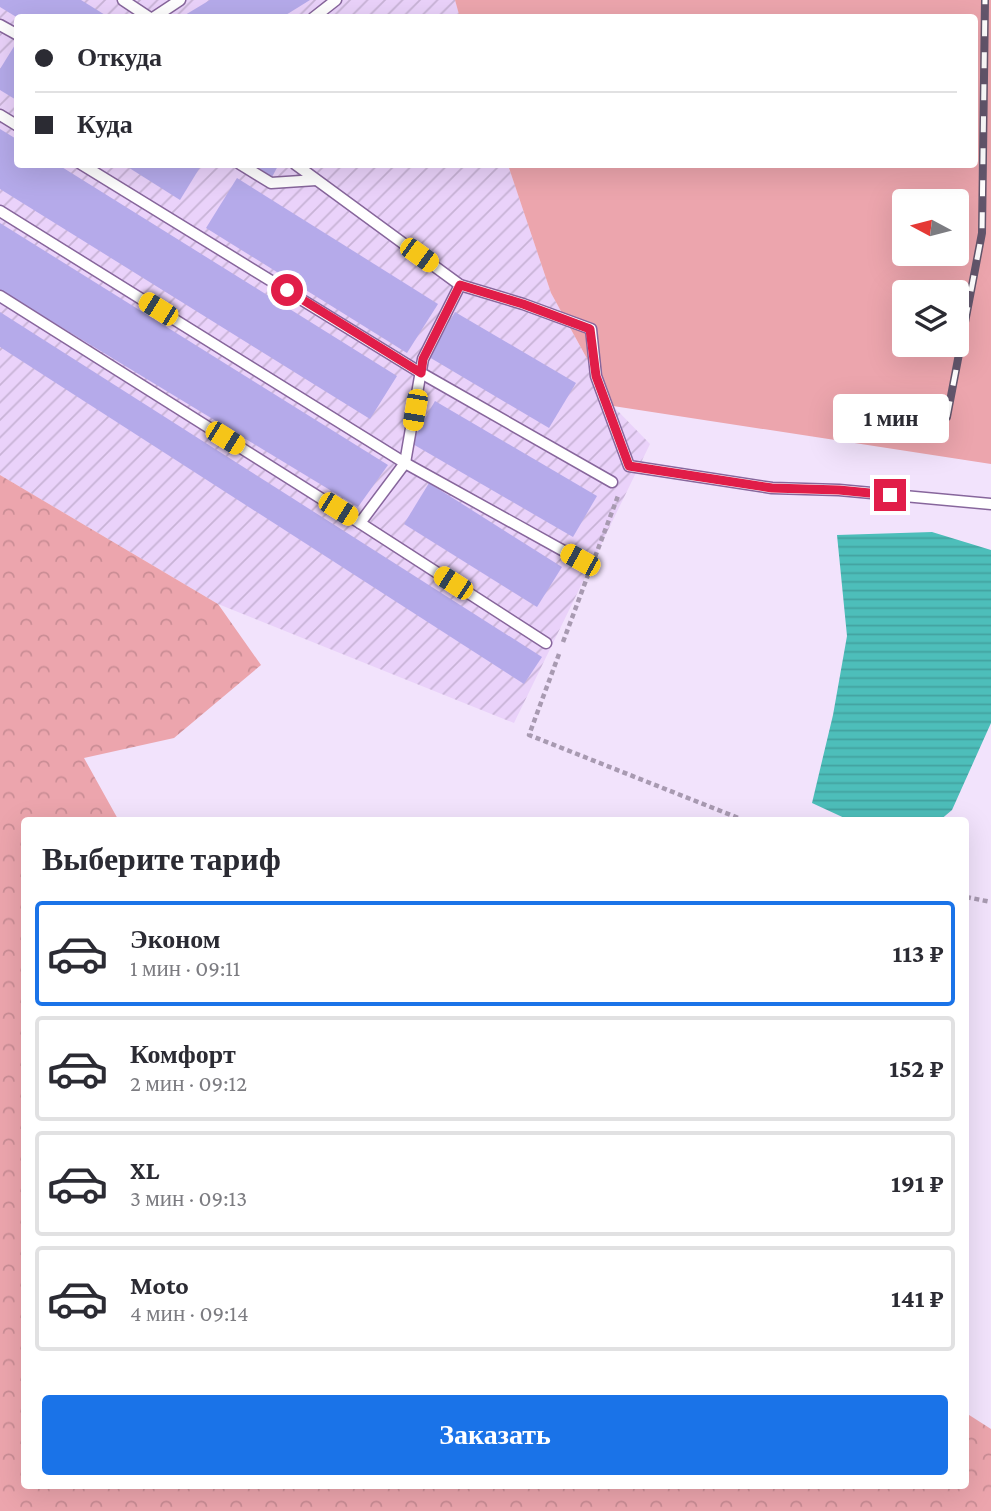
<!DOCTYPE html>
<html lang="ru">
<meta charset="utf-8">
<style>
:root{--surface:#fff;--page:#f7f7f7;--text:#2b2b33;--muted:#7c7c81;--line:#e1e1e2;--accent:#1a73e8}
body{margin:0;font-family:"Crimson Pro",serif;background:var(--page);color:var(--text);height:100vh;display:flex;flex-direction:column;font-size:26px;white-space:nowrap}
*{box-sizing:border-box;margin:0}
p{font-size:23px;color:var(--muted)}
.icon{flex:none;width:38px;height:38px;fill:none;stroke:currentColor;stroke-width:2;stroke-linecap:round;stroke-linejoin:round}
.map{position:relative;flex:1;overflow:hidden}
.side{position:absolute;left:21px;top:817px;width:948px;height:672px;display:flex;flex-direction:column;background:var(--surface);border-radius:7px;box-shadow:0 7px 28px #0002}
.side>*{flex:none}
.hud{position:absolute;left:14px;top:14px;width:964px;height:154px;border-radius:7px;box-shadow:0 7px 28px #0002;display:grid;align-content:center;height:154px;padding:0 21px;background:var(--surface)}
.needle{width:46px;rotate:277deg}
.controls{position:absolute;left:892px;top:189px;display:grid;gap:14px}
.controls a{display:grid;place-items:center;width:77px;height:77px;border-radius:7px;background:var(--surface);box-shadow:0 7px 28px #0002;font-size:35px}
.end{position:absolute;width:32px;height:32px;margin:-16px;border:9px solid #e11d48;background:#fff;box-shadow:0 0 0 4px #fff}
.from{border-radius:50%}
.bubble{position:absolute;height:49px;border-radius:7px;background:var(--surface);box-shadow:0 7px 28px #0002;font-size:23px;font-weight:700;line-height:49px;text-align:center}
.car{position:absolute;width:21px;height:42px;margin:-21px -10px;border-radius:9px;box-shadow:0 0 5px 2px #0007;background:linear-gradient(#f5c518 24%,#345 0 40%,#f5c518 0 76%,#345 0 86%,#f5c518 0)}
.hud b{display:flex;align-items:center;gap:24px;height:66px;font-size:26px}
.hud b+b{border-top:2px solid var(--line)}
.hud i{width:18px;height:18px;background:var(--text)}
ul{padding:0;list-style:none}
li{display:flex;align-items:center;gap:21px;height:105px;margin:0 14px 10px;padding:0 7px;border:4px solid var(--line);border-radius:7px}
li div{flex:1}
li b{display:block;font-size:26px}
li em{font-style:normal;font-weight:700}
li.active{border-color:var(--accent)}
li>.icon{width:63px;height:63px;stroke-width:1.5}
h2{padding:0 21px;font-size:32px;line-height:84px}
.cta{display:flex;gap:14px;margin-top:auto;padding:14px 21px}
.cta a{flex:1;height:80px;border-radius:7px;background:var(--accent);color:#fff;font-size:28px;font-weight:700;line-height:80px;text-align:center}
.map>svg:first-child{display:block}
</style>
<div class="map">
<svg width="991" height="1511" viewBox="0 0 991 1511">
<defs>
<pattern id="industrial-furrows" width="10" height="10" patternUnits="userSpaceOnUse" patternTransform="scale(1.75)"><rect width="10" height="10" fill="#ead2fa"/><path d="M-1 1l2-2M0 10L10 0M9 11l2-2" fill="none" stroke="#c8b3d6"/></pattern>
<pattern id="forest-crowns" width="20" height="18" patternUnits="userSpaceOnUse" patternTransform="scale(1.75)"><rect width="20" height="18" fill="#eca5ad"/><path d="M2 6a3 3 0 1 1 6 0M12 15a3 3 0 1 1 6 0" fill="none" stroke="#ca8d95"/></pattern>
<pattern id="water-rules" width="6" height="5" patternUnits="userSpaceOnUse" patternTransform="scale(1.75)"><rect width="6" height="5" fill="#4dbeba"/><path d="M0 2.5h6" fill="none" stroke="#43a2a0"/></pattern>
</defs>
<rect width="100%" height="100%" fill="#f2e3fc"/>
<!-- industrial -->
<polygon fill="url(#industrial-furrows)" points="0,0 455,0 460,17 18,18 18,164 508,165 551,293 613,406 650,444 514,723 218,604 0,475"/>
<!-- grass -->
<path fill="#eca5ad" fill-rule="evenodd" d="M455 0H991V464L613 406 551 293 508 165 975 164V18H460ZM905 201H957V254H905ZM905 292H957V345H905Z"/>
<!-- forest -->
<polygon fill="url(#forest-crowns)" points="0,475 218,604 261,665 174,738 84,758 119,821 24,821 24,1486 966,1486 966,1413 991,1429 991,1511 0,1511"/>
<!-- water -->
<polygon fill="url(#water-rules)" points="932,532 991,550 991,723 952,810 939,821 851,821 812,803 833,715 847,636 837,535"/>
<!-- building -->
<g fill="#b5aaea">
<polygon points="0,0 81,0 110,18 18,18 0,7"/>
<polygon points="210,0 310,0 281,18 180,18"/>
<polygon points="18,40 18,101 0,90 0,69"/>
<polygon points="0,129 18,140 18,164 57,164 397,376 370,419 0,189"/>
<polygon points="123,164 202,164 180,200"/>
<polygon points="253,164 279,164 272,177"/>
<polygon points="237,178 438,304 407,353 206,228"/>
<polygon points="0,223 388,465 358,507 0,290"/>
<polygon points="0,312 542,657 524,684 0,347"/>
<polygon points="455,312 576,383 549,428 429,357"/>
<polygon points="435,401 597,496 573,537 411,443"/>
<polygon points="429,483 562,567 537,607 404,524"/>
</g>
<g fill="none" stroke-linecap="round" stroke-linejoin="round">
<!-- lane casing -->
<g stroke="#87669c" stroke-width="13">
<g id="lane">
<polyline points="123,0 150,18"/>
<polyline points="153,18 180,0"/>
<polyline points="313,18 336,0"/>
<polyline points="0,25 18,35"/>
<polyline points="0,115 18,126"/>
<polyline points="81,164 421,373 612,482"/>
<polyline points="240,164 271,183 316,180"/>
<polyline points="295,164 460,285 523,304 591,329 596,376 629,466 772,488 839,490 991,504"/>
<polyline points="0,211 405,463 580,560"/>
<polyline points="0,296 360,523 546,643"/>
<polyline points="360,523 405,463 423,359 460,285"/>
</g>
</g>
<!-- path -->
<g stroke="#a89ab1" stroke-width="4.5" stroke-dasharray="5 3.5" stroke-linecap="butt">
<polyline points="595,557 618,496"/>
<polyline points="563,642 588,575"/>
<polyline points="559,654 529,735 746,821"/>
<polyline points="966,897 991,902"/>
</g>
<!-- lane -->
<use href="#lane" stroke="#fff" stroke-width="10"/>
<!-- rail casing -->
<g stroke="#63566c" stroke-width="8">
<polyline id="rail" points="947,417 982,233 985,0"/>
</g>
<!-- rail -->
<use href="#rail" stroke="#fff" stroke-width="5" stroke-dasharray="16" stroke-linecap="butt"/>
</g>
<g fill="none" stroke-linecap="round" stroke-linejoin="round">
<!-- route -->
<polyline stroke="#e11d48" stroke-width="9" points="287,290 421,373 423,359 460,285 523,304 590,329 596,376 629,466 772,488 839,490 890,495"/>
</g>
</svg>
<div class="controls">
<a><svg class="needle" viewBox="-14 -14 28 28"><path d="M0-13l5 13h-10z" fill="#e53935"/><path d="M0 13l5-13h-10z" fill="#7c7c81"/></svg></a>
<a><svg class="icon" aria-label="layers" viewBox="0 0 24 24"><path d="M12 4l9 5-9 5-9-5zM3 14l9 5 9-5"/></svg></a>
</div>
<i class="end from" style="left:287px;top:290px"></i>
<i class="end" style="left:890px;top:495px"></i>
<div class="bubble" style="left:833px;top:394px;width:116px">1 мин</div>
<i class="car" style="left:419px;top:255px;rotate:126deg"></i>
<i class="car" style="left:158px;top:309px;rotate:302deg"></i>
<i class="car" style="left:415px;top:410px;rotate:190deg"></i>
<i class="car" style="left:225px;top:438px;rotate:122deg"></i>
<i class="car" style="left:338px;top:509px;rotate:122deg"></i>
<i class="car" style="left:580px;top:560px;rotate:299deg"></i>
<i class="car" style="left:453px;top:583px;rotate:303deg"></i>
<div class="hud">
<b><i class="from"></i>Откуда</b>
<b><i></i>Куда</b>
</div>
<section class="side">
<h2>Выберите тариф</h2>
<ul>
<li class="active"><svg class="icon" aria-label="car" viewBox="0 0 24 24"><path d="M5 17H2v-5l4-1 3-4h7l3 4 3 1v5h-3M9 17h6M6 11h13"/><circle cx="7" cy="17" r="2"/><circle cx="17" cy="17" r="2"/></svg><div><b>Эконом</b><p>1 мин · 09:11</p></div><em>113 ₽</em></li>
<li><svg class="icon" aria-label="car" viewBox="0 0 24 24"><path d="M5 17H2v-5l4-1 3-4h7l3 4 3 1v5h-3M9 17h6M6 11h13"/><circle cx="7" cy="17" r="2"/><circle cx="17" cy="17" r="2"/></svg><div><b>Комфорт</b><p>2 мин · 09:12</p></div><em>152 ₽</em></li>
<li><svg class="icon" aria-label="car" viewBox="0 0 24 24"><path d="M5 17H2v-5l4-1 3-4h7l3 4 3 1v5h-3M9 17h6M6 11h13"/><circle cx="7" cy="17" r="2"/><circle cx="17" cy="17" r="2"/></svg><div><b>XL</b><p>3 мин · 09:13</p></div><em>191 ₽</em></li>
<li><svg class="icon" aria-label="car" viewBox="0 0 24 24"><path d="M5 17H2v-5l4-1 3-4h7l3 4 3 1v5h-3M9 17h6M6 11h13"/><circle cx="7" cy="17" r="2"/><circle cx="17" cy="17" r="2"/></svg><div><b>Moto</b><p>4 мин · 09:14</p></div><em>141 ₽</em></li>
</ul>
<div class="cta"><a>Заказать</a></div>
</section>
</div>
